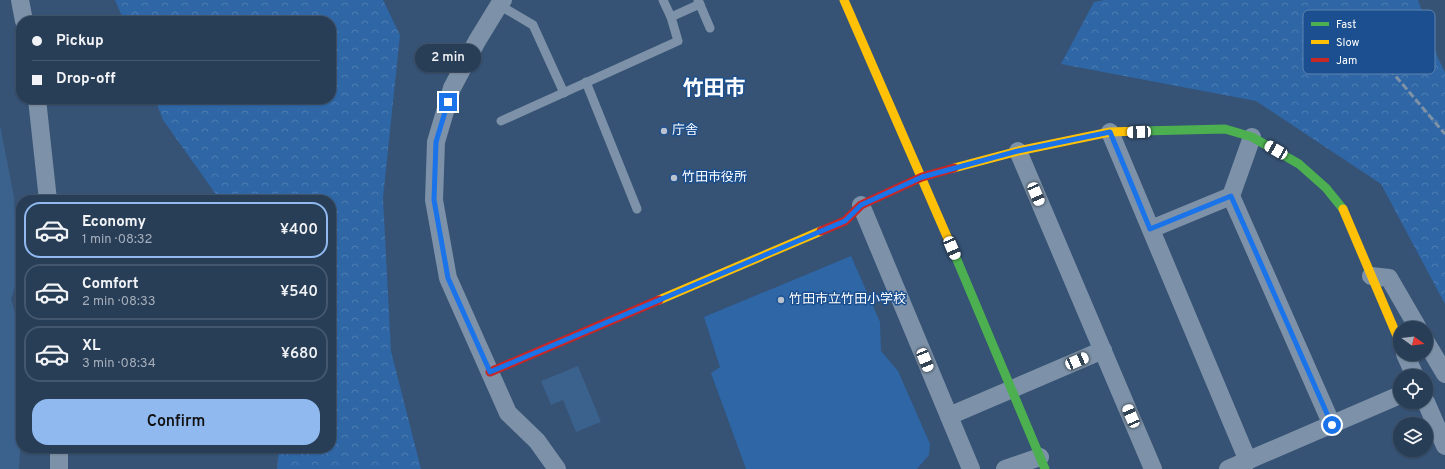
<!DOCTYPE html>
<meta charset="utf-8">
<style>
:root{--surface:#283e57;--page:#344961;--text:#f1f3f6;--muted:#a5aeba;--line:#44576d;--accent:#90b9f0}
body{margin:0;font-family:Overpass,"Noto Sans JP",sans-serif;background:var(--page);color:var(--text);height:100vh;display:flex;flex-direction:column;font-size:15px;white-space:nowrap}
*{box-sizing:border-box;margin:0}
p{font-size:13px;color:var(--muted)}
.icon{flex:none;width:22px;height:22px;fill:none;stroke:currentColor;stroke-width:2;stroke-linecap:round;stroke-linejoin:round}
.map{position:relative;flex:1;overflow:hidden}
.drawer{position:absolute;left:16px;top:195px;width:320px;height:258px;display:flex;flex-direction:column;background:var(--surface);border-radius:16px;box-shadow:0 1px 3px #0004,0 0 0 1px var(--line)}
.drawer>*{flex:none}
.hud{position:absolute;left:16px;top:16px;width:320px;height:88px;border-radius:16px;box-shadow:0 1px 3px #0004,0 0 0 1px var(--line);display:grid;align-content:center;height:88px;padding:0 16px;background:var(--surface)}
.needle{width:26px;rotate:105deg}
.tools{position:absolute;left:1393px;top:321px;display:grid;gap:8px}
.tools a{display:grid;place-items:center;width:40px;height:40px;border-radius:50%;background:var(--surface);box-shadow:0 1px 3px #0004,0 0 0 1px var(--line);font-size:20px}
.end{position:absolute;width:18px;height:18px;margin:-9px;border:5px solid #1a73e8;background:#fff;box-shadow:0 0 0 2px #fff}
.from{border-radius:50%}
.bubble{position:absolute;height:28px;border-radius:14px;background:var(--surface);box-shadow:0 1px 3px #0004,0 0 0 1px var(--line);font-size:13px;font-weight:600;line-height:28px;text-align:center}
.car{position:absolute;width:12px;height:24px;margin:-12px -6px;border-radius:5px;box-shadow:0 0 3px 1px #0007;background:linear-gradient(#fff 24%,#345 0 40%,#fff 0 76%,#345 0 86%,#fff 0)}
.hud b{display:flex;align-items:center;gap:14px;height:38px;font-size:15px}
.hud b+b{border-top:1px solid var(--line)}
.hud i{width:10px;height:10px;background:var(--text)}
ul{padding:7px 0 0;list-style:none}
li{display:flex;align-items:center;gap:12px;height:56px;margin:0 8px 6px;padding:0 8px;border:2px solid var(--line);border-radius:16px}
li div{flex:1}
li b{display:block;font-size:15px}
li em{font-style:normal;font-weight:600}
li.current{border-color:var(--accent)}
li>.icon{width:36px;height:36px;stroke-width:1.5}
.cta{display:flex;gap:8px;margin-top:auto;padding:8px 16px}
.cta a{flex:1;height:46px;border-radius:16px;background:var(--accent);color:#111;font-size:16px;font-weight:600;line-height:46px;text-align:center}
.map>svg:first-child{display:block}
</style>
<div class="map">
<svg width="1445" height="469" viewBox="0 0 1445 469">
<defs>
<pattern id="forest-crowns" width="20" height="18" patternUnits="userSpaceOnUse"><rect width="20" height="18" fill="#2f66a5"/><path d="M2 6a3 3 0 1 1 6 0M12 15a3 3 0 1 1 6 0" fill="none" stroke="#4e7db2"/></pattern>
</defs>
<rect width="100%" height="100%" fill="#365274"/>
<!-- grass -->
<polygon fill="#2f66a5" points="851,256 880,322 881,351 898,371 930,444 929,455 917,469 746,469 711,373 720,367 704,317"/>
<!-- forest -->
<g fill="url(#forest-crowns)">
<polygon points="115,0 383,0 400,35 383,198 391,351 421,469 277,469 279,448 331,448 331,200 220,200 163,120 155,99 331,99 331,21 124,21"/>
<polygon points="1104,0 1418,0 1438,58 1445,72 1445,304 1381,184 1256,101 1061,64 1094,2"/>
</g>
<!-- water -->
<g fill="#3b618d">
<polygon points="0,125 14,197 18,278 11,299 19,326 21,362 21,436 19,469 0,469"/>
<polygon points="578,366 601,422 576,432 563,400 551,405 541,381"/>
</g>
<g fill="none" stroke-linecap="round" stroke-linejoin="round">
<!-- lane -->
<g stroke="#7d92a8" stroke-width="9">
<polyline points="698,0 710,28"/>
<polyline points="499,5 533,25 564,93"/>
<polyline points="671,17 700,4"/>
<polyline points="586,82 637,209"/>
<polyline points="501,121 678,41 671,17 663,0"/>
</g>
<!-- street -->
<g stroke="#7d92a8" stroke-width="18">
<polyline points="20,0 24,21"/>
<polyline points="503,0 499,5 477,41 452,88 436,142 434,200 448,278 508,413 537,441 557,469"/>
<polyline points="37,99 48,200"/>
<polyline points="1110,132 1248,461"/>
<polyline points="1252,137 1231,196 1332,425"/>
<polyline points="1018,151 1153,469"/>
<polyline points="861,205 971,469"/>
<polyline points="1151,229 1231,196"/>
<polyline points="1371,276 1389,278 1418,328"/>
<polyline points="1426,342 1445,374"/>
<polyline points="1405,354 1415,376"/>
<polyline points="1426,402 1445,446"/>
<polyline points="949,416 1103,350"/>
<polyline points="59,448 59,469"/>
<polyline points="1005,469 1040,457"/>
<polyline points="1228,469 1400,395"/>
</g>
<!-- fast -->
<g stroke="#4caf50" stroke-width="9">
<polyline points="1141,131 1225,129 1252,137 1299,164 1326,188 1343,209"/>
<polyline points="952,248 1045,469"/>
</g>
<!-- slow -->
<g stroke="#ffc107" stroke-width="9">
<polyline points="844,0 952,248"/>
<polyline points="954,168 1018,151 1110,132 1141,131"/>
<polyline points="1343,209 1400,343"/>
<polyline points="659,300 821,231"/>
</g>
<!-- jam -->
<g stroke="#c62828" stroke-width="9">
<polyline points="821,231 845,221 861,205 922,177 954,168"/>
<polyline points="490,372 659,300"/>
</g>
<!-- rail -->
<polyline stroke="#7e92a7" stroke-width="3" stroke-dasharray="7 3" stroke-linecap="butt" points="1370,46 1445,134"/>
</g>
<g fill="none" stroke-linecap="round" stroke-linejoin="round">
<!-- route -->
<polyline stroke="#1a73e8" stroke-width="5" points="448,102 436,142 434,200 448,278 490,372 845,221 861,205 922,177 1018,151 1110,132 1150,229 1231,196 1332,425"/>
</g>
<!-- markers -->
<g fill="#b9c2ce" stroke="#1b4f8f" stroke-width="1.5">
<circle cx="664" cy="131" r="4"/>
<circle cx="674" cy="178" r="4"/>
<circle cx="781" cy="300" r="4"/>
</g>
<g text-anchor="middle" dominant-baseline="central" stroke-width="3" stroke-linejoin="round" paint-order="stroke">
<!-- poi labels -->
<g font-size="13" fill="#fff" stroke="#1b4f8f" text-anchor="start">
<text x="672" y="131">庁舎</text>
<text x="682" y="178">竹田市役所</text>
<text x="789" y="300">竹田市立竹田小学校</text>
</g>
<!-- town labels -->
<g font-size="21" font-weight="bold" fill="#fff" stroke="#1b4f8f">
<text x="714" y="89">竹田市</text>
</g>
</g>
<!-- legend -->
<rect x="1303" y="10" width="132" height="64" rx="6" fill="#1b4f8f" stroke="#5f84b1" stroke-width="1"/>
<rect x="1311" y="22" width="18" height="4" fill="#4caf50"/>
<rect x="1311" y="40" width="18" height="4" fill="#ffc107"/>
<rect x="1311" y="58" width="18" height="4" fill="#c62828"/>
<g font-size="11" fill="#fff">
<text x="1336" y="28">Fast</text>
<text x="1336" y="46">Slow</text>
<text x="1336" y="64">Jam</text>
</g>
</svg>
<div class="tools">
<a><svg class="needle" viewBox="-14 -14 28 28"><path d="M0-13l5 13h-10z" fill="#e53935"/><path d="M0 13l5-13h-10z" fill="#a5aeba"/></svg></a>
<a><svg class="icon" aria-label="locate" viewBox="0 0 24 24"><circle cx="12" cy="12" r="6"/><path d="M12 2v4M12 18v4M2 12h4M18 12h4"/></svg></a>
<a><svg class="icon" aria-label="layers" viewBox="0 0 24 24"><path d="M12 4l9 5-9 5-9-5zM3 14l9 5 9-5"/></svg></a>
</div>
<i class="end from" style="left:1332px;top:425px"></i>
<i class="end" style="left:448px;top:102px"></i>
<div class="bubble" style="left:415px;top:44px;width:66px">2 min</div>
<i class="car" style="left:1139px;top:132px;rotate:268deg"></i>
<i class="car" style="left:1276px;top:150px;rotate:300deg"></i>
<i class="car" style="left:1036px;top:194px;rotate:157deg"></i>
<i class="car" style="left:952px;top:248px;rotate:157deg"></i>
<i class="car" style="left:925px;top:360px;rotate:158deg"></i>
<i class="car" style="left:1077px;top:361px;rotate:67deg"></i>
<i class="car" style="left:1131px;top:416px;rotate:337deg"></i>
<div class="hud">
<b><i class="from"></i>Pickup</b>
<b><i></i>Drop-off</b>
</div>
<section class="drawer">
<ul>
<li class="current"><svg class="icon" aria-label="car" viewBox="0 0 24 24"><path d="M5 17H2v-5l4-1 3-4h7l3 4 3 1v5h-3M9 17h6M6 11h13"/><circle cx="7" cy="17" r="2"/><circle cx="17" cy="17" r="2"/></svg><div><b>Economy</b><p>1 min · 08:32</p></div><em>¥400</em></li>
<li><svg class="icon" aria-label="car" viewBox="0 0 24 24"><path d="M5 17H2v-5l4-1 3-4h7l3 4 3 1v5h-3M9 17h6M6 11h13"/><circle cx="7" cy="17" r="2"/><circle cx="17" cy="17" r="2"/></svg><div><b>Comfort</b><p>2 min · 08:33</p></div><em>¥540</em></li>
<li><svg class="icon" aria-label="car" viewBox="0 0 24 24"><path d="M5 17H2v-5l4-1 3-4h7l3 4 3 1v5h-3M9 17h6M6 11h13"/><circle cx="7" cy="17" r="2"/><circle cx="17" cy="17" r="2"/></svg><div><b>XL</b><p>3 min · 08:34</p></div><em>¥680</em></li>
</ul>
<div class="cta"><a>Confirm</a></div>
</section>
</div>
